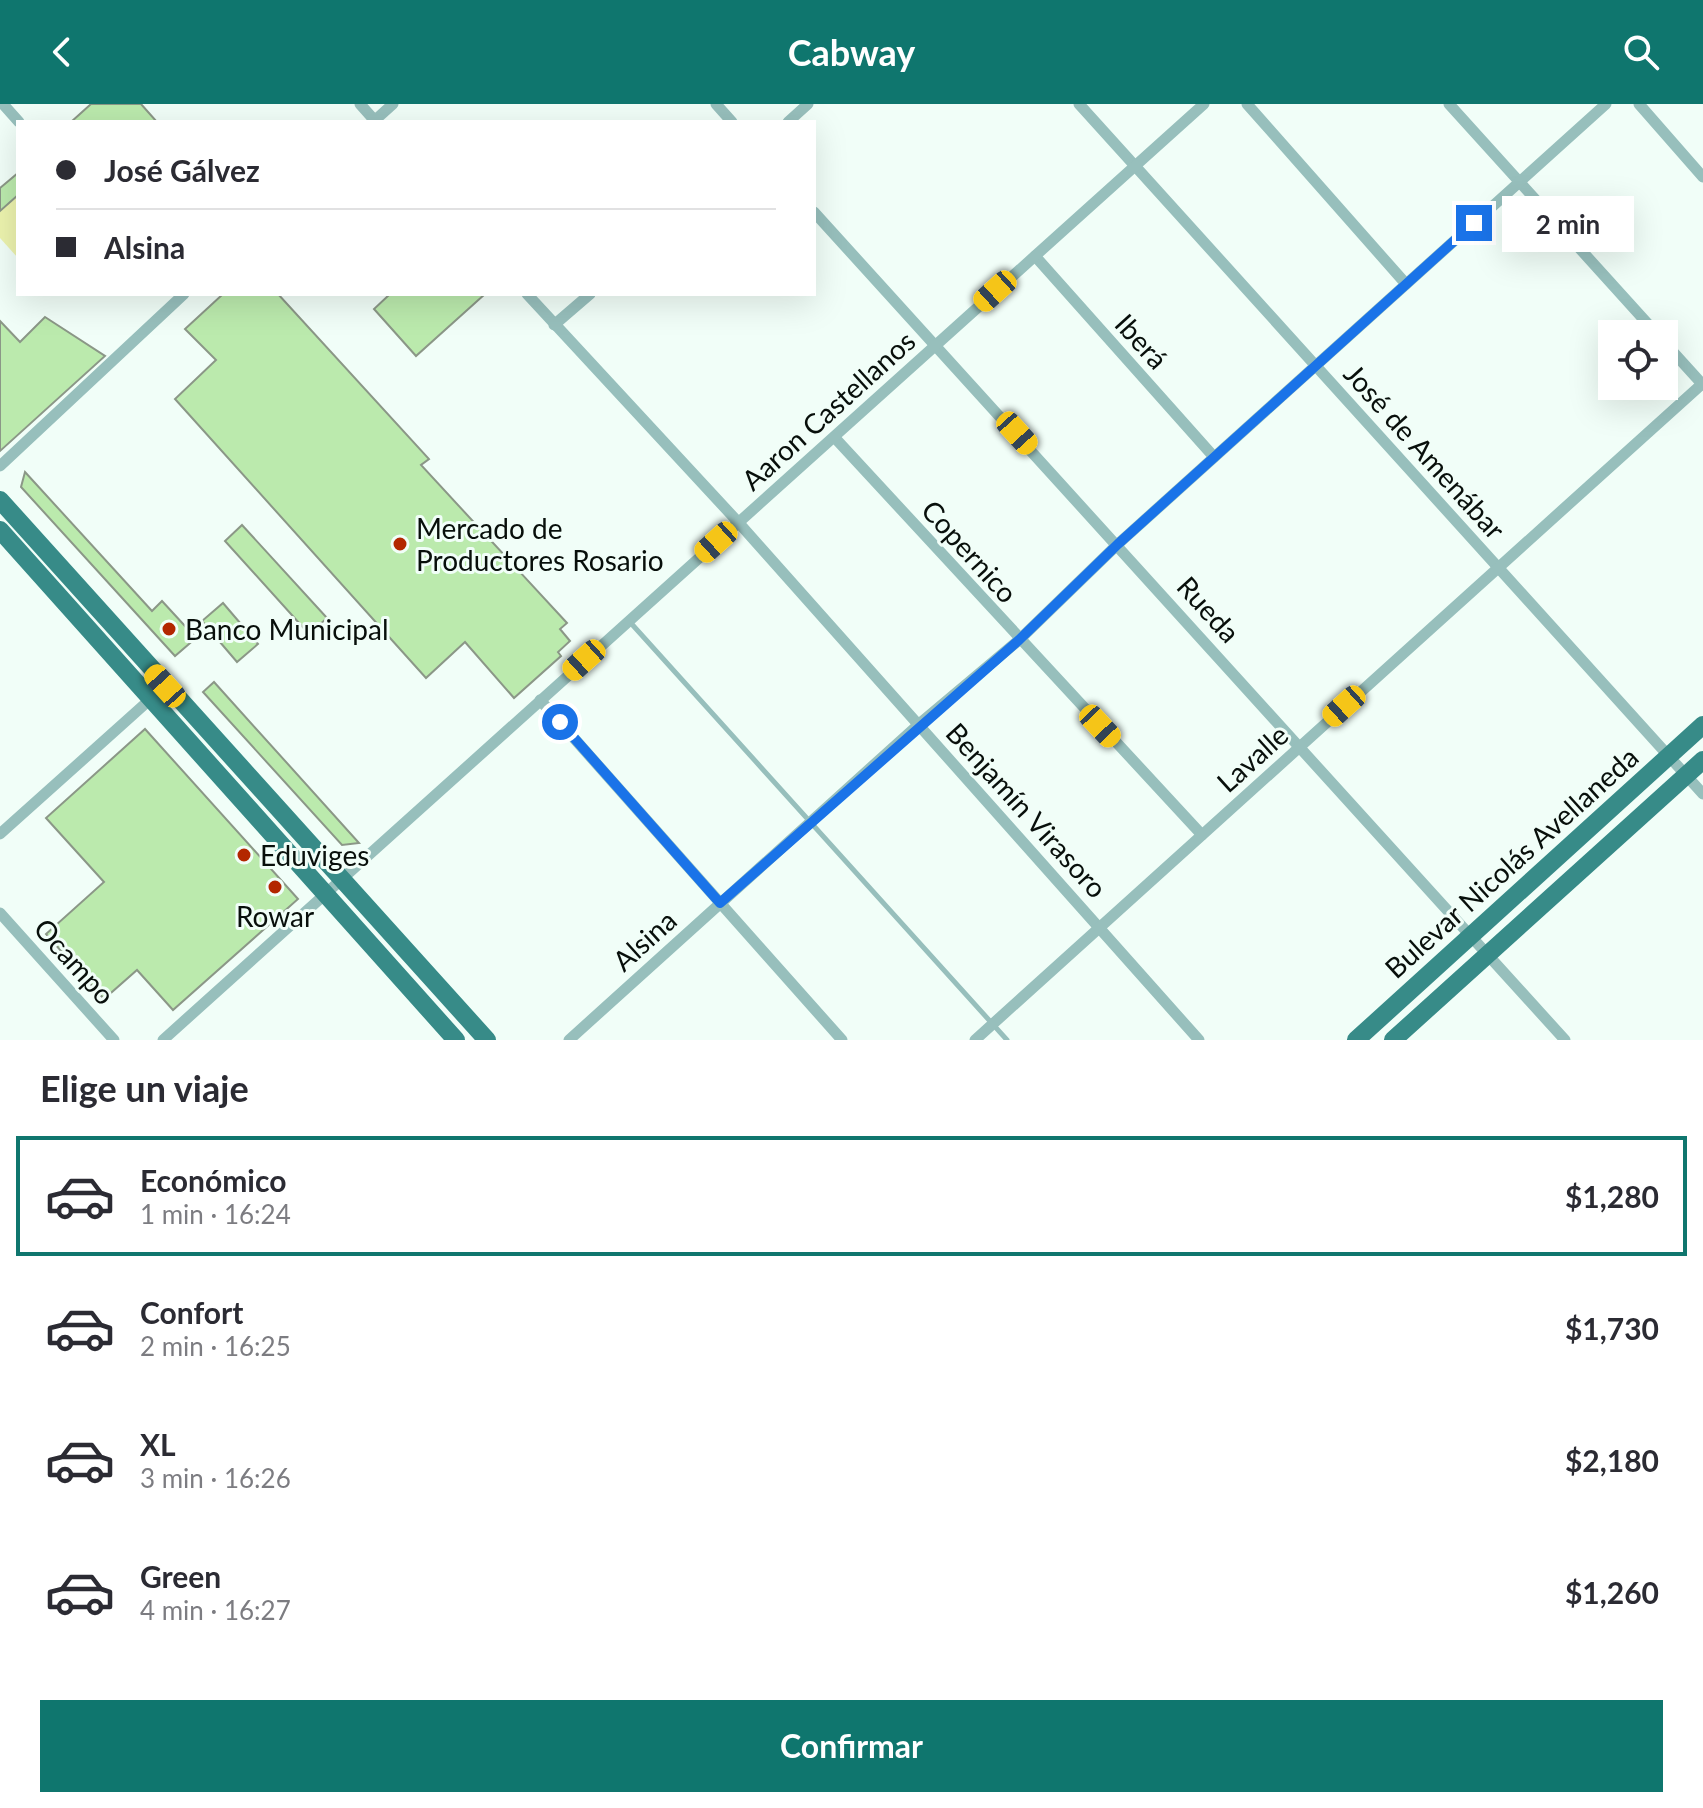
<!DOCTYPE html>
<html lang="es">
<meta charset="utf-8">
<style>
:root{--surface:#fff;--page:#f7f7f7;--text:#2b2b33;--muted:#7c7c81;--line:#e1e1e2;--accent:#0f766e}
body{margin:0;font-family:Lato,sans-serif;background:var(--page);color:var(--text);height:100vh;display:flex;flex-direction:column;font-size:30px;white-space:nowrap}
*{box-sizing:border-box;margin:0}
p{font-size:26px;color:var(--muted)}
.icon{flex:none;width:44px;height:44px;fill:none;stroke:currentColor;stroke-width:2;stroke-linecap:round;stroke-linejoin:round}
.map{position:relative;height:936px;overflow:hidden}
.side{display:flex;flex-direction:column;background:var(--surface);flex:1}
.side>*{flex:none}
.hud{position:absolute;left:16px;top:16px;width:800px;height:176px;border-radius:0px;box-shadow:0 8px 32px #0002;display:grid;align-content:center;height:176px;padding:0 40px;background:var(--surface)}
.tools{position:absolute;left:1598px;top:216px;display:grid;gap:16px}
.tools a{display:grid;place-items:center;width:80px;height:80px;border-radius:0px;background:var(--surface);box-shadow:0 8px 32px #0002;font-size:40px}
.end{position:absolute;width:36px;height:36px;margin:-18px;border:10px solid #1a73e8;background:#fff;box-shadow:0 0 0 4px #fff}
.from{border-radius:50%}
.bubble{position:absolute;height:56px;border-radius:0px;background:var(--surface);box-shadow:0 8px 32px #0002;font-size:26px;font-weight:700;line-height:56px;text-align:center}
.car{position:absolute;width:24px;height:48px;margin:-24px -12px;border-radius:10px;box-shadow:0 0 6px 2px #0007;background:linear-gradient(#f5c518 24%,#345 0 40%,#f5c518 0 76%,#345 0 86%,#f5c518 0)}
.hud b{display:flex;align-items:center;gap:28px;height:76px;font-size:30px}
.hud b+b{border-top:2px solid var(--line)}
.hud i{width:20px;height:20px;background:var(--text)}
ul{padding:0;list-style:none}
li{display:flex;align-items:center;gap:24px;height:120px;margin:0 16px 12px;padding:0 24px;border:4px solid transparent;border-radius:0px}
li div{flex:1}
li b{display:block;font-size:30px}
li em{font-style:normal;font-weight:700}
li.current{border-color:var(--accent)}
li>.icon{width:72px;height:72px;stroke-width:1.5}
h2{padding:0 40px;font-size:36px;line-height:96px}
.button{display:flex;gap:16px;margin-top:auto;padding:16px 40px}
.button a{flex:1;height:92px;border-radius:0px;background:var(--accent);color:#fff;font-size:32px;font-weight:700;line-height:92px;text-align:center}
header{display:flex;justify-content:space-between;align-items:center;height:104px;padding:0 40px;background:var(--accent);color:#fff;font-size:36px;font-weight:700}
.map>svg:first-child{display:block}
</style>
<header><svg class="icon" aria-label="back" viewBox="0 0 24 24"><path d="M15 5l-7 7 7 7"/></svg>Cabway<svg class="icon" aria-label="search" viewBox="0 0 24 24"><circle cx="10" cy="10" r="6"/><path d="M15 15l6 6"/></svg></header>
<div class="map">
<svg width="1703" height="936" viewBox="0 0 1703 936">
<rect width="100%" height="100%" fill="#f1fef8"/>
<!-- green -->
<polygon fill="#ecf3ae" points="18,69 18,154 0,134 0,84"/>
<!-- building -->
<g fill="#bbeaad" stroke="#8b9787" stroke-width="2">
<polygon points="91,0 141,0 157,18 71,18"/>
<polygon points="18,69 18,91 0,107 0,84"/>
<polygon points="223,190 278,190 429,355 421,361 567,519 560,525 570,537 558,548 561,552 514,594 465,538 426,574 175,295 216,256 185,225"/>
<polygon points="390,190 485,190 416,252 374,205"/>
<polygon points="45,213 105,252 0,347 0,217 20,238"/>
<polygon points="25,368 152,507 162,497 196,534 175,552 21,383"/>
<polygon points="242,421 327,514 309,530 225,437"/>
<polygon points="223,499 258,540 237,558 202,517"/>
<polygon points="214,578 359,739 342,741 203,588"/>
<polygon points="145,625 298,795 173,906 137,866 104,895 46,830 104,778 46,714"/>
</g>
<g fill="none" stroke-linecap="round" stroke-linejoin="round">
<!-- service -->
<polyline stroke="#97bfbc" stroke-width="5" points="629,517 1007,936"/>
<!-- minor -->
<g stroke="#97bfbc" stroke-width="11">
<polyline points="3,0 19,18"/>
<polyline points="360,0 376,18"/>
<polyline points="716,0 732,18"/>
<polyline points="1079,0 1703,690"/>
<polyline points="1247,0 1406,180"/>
<polyline points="1449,0 1657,230"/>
<polyline points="1639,0 1703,73"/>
<polyline points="373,18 393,0"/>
<polyline points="788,18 808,0"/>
<polyline points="814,108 1565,936"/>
<polyline points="1035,152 1214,353"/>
<polyline points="527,190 738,418 1199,936"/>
<polyline points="554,221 590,190"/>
<polyline points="1664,238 1703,281"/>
<polyline points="835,334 1202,731"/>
<polyline points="0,362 184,190"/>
<polyline points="540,596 842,936"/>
<polyline points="0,730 165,582"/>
<polyline points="0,809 114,936"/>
<polyline points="163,936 1204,0"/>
<polyline points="569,936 918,621 1019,536 1118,440 1606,0"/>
<polyline points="975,936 1703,279"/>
</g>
<!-- primary -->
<g stroke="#378b88" stroke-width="18">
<polyline points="0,396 487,936"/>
<polyline points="0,426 456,936"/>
<polyline points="1356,936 1703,621"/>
<polyline points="1393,936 1703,656"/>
</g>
</g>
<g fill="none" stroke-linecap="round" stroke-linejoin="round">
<!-- route -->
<polyline stroke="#1a73e8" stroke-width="10" points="560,618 720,799 1019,536 1118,440 1474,119"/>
</g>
<!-- markers -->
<g fill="#b32700" stroke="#f1fef8" stroke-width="3">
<circle cx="400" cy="440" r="8"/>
<circle cx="169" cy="525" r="8"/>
<circle cx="244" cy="751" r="8"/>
<circle cx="275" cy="783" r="8"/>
</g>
<g text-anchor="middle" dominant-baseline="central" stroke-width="6" stroke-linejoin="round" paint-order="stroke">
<!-- street labels -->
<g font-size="28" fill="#080f0b" stroke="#f1fef8">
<text transform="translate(1142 237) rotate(48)">Iberá</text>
<text transform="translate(828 306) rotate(-42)">Aaron Castellanos</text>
<text transform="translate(1425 347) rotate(48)">José de Amenábar</text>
<text transform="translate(970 447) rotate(48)">Copernico</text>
<text transform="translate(1209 505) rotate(48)">Rueda</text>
<text transform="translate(1252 654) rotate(-42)">Lavalle</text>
<text transform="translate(1027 706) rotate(48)">Benjamín Virasoro</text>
<text transform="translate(1511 758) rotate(-42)">Bulevar Nicolás Avellaneda</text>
<text transform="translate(644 836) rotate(-42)">Alsina</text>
<text transform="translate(75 857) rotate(48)">Ocampo</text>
</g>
<!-- poi labels -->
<g font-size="28" fill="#080f0b" stroke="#f1fef8" text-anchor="start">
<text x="416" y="424">Mercado de<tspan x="416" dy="32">Productores Rosario</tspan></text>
<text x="185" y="525">Banco Municipal</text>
<text x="260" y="751">Eduviges</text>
<text x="275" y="812" text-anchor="middle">Rowar</text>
</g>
</g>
</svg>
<div class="tools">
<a><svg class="icon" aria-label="locate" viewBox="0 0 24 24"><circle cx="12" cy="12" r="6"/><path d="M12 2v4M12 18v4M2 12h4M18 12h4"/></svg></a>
</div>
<i class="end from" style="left:560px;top:618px"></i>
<i class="end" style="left:1474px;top:119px"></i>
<div class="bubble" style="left:1502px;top:92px;width:132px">2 min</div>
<i class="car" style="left:995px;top:187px;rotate:228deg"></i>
<i class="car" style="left:1017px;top:329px;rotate:138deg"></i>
<i class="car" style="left:716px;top:438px;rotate:228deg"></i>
<i class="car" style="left:584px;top:556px;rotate:228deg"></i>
<i class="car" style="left:165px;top:582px;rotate:318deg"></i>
<i class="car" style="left:1344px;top:602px;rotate:228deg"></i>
<i class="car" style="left:1100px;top:622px;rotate:137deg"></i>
<div class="hud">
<b><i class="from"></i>José Gálvez</b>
<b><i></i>Alsina</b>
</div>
</div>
<section class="side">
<h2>Elige un viaje</h2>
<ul>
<li class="current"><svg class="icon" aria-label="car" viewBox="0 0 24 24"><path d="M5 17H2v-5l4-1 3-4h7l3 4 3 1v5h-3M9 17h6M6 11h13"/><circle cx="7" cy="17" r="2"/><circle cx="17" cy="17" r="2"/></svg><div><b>Económico</b><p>1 min · 16:24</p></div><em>$1,280</em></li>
<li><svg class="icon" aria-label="car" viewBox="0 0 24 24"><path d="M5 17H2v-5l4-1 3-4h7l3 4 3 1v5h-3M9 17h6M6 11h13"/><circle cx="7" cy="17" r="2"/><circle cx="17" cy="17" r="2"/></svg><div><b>Confort</b><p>2 min · 16:25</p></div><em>$1,730</em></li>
<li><svg class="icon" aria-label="car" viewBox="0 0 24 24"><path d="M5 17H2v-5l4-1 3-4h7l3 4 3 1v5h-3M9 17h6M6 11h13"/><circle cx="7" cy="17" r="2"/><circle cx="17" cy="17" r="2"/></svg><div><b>XL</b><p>3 min · 16:26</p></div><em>$2,180</em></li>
<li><svg class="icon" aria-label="car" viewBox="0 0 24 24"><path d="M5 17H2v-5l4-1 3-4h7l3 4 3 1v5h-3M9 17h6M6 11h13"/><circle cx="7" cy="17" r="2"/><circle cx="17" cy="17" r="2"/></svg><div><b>Green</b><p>4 min · 16:27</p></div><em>$1,260</em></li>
</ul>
<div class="button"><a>Confirmar</a></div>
</section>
